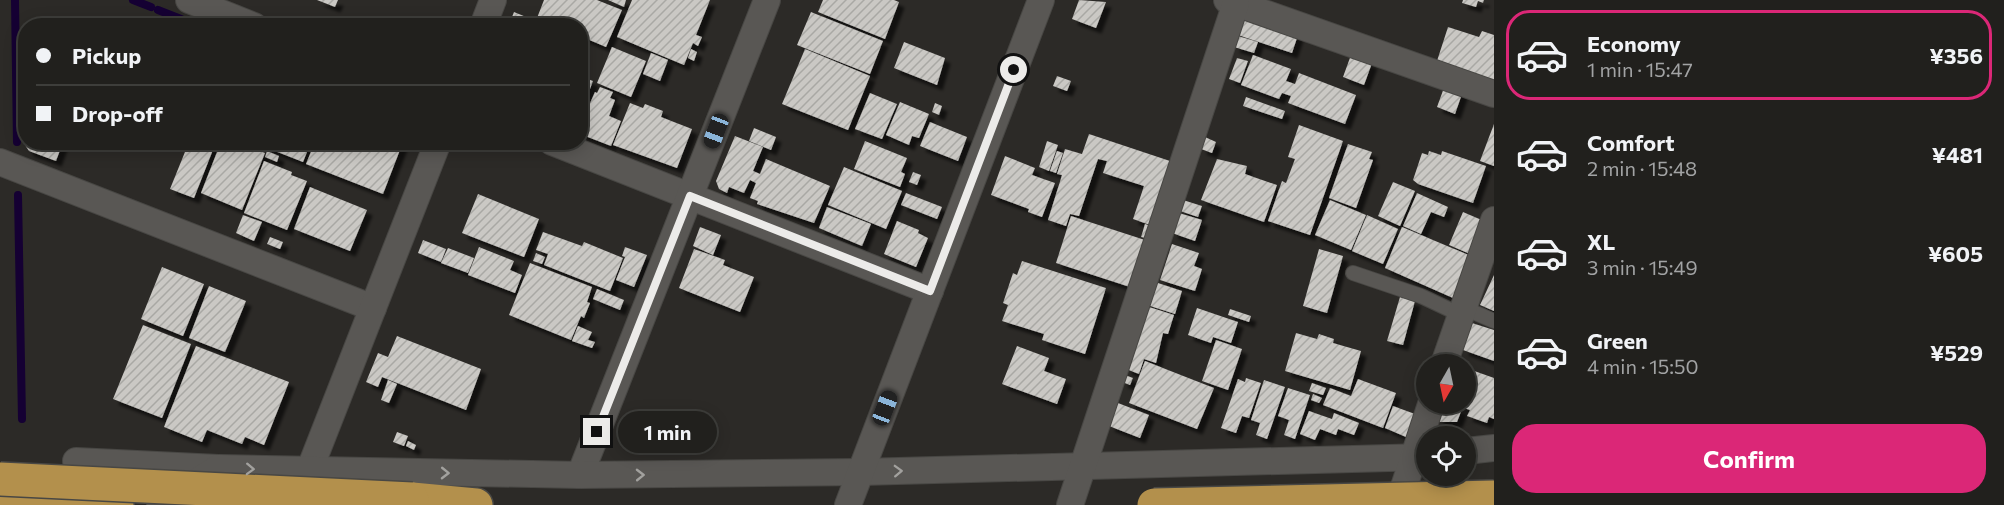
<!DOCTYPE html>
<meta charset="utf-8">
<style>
:root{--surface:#21201d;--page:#2d2d2a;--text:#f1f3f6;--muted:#a2a3a4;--line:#3e3e3b;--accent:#db2777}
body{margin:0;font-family:Commissioner,sans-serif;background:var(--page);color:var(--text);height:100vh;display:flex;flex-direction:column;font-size:22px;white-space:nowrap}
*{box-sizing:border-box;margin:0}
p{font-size:20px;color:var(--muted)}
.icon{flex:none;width:33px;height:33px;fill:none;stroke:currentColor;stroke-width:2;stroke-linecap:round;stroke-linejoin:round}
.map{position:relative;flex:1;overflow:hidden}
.sheet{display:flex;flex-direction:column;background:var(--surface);width:510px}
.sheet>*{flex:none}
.hud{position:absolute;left:18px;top:18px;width:570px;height:132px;border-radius:24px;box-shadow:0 3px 15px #0003,0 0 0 2px var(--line);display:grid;align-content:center;height:132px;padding:0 18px;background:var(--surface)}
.needle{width:39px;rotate:189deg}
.fabs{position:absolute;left:1416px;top:354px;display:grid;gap:12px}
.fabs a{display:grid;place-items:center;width:60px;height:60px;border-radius:50%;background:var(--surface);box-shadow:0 3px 15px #0003,0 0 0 2px var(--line);font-size:30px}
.end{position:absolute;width:27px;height:27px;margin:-14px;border:8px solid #ecebe9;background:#111;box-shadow:0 0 0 3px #111}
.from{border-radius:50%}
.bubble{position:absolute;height:42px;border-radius:21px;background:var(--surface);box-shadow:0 3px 15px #0003,0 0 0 2px var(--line);font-size:20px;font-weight:700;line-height:42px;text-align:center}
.car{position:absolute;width:18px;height:36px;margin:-18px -9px;border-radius:8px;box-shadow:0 0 4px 2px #0007;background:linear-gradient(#222 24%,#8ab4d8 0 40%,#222 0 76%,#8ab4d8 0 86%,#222 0)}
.hud b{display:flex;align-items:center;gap:21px;height:57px;font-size:22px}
.hud b+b{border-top:2px solid var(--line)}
.hud i{width:15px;height:15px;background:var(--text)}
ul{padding:10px 0 0;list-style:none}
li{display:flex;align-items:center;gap:18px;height:90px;margin:0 12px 9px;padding:0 6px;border:3px solid transparent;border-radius:24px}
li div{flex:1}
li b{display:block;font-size:22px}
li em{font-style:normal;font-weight:700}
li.on{border-color:var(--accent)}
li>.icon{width:54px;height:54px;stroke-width:1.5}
.primary-button{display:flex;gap:12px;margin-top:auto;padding:12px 18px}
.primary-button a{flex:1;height:69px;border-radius:24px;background:var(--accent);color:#fff;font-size:24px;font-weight:700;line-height:69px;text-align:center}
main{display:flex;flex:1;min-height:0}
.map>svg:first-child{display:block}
</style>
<main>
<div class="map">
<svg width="1494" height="505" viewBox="0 0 1494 505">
<defs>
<pattern id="building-hatch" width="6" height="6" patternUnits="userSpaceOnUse" patternTransform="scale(1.5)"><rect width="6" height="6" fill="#cac8c4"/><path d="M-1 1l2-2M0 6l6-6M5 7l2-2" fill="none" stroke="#a9a8a4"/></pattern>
<filter id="shadow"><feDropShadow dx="5.5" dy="5.5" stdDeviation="1.5" flood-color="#0009"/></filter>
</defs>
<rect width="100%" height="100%" fill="#2c2a27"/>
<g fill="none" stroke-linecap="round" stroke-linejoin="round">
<!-- stream -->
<g stroke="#150033" stroke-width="8">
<polyline points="15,0 17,142"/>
<polyline points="133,0 151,7"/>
<polyline points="158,10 181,19"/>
<polyline points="196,25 198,26"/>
<polyline points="18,195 22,419"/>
</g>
</g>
<!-- building -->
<g fill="url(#building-hatch)" filter="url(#shadow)">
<polygon points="317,0 338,0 335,7"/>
<polygon points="544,0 597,0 622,10 606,47 580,36 580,26 554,26 537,18"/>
<polygon points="608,0 626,0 624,7"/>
<polygon points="632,0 710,0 696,35 702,37 698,46 693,43 684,65 617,37"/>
<polygon points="823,0 894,0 899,2 885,39 818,12"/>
<polygon points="1079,0 1106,2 1096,28 1072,19"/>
<polygon points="1463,0 1484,0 1483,3 1478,1 1476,7 1462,3"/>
<polygon points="514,12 536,21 534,26 519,26 510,22"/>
<polygon points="811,12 883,41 870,74 797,45"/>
<polygon points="1244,17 1298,35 1292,53 1238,35"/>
<polygon points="1448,27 1479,37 1482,31 1494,35 1494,83 1436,64"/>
<polygon points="1238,36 1258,42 1254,53 1234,47"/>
<polygon points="904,42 945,58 937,85 894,68"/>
<polygon points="612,47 646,61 631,97 597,83"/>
<polygon points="691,49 697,52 694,61 688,58"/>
<polygon points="805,49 870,76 848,130 782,104"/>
<polygon points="651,53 668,60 660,81 643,74"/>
<polygon points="1253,55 1291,69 1286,81 1295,84 1299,73 1356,95 1345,124 1288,103 1291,96 1282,93 1279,99 1241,85"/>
<polygon points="1351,55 1372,63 1364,85 1343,77"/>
<polygon points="1237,58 1248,61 1240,83 1229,79"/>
<polygon points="580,76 593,81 581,112 580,112"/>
<polygon points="1057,76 1071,81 1067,91 1053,86"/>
<polygon points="1445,85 1463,91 1455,114 1437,107"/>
<polygon points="600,87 613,92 610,98 615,100 609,116 621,121 611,146 580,134 580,126 595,92 597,93"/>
<polygon points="870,93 897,104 882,139 855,129"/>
<polygon points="1246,97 1285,111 1282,119 1243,106"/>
<polygon points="900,102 929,114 919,138 912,136 909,145 886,135"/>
<polygon points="630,103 643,108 645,104 663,111 661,117 692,129 677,168 613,145"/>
<polygon points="935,103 942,106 939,115 932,112"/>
<polygon points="930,122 967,137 958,161 920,146"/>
<polygon points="1494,124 1494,166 1480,161"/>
<polygon points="1299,125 1343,141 1310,235 1268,221 1282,181 1286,183 1295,159 1288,157"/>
<polygon points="24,128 26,142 63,142 56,161 29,151 23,142"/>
<polygon points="754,128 776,137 771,150 749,141"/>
<polygon points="1089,134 1170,161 1163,183 1167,185 1153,226 1133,219 1144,186 1103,173 1107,161 1098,159 1079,216 1070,214 1066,226 1048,220 1062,175 1057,174 1065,149 1082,154"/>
<polygon points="735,136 763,147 753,171 760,174 766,159 830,186 814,223 757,204 758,201 750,198 756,183 750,180 744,193 729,187 727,193 719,189 716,181"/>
<polygon points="1205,137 1216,142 1212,153 1201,149"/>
<polygon points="865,141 907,158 901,172 905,174 900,187 854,169"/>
<polygon points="1047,141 1058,145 1049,171 1039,167"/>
<polygon points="189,142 216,142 194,198 170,189"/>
<polygon points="221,142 238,142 265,153 242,210 201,193"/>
<polygon points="252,142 311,142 303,162"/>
<polygon points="315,142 403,142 383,194 306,164"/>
<polygon points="1348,144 1372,152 1369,159 1373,160 1356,208 1329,198"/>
<polygon points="267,151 279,156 277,162 265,157"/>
<polygon points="1057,151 1063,153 1056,173 1050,171"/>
<polygon points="1429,151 1441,155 1442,151 1486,166 1473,203 1418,184 1413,180 1422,153 1428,155"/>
<polygon points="1005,156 1035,168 1032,175 1055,183 1042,217 1028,212 1029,209 991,195"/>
<polygon points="1217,159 1247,166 1245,174 1277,185 1264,222 1201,200"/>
<polygon points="264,161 292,172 291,175 307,181 287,230 244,213"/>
<polygon points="844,167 902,191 886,229 828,205"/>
<polygon points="913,172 921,175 917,185 909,182"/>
<polygon points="1393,182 1415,191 1400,226 1378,216"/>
<polygon points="310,187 367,210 350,251 294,229"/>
<polygon points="906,193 942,207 937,219 901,205"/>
<polygon points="1417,193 1448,207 1444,217 1431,212 1421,234 1403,226"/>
<polygon points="478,194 539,219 524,257 462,233"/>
<polygon points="1183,200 1202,206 1198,217 1180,211"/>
<polygon points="1330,200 1366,215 1351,250 1315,235"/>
<polygon points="827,207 871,224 862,246 819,228"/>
<polygon points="1463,212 1484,221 1470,254 1449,245"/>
<polygon points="1179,213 1202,220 1195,241 1172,233"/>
<polygon points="243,215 262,222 254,241 236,233"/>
<polygon points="1367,215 1398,229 1383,264 1352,251"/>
<polygon points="1071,216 1148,241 1133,288 1056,263"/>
<polygon points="897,221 919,230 918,233 928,238 916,267 884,254"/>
<polygon points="1145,224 1153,227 1149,239 1141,237"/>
<polygon points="700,227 721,235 713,255 693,246"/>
<polygon points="1402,227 1471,256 1453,298 1385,268"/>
<polygon points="543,232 582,246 584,242 623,258 610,291 544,265 548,254 536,250"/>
<polygon points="270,237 283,242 280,249 267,244"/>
<polygon points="423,240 446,249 441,262 418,253"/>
<polygon points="1172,244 1199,253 1194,266 1202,269 1195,291 1160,280"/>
<polygon points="479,247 514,261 510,270 522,275 515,293 468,275"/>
<polygon points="625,247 647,255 634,287 616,280 625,257 622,256"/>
<polygon points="448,248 474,258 468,273 441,263"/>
<polygon points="694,249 725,260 723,265 754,277 740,312 679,288"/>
<polygon points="1319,249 1343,256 1327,313 1303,306"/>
<polygon points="536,253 545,257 542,264 533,261"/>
<polygon points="1022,261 1106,288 1085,354 1042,340 1044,334 1002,321 1008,305 1003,303 1013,273 1017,275"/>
<polygon points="530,263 592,287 587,302 590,303 584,318 581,316 571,340 509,315"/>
<polygon points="162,267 204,284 183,336 141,319"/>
<polygon points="1494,275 1494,311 1480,305"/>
<polygon points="1155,282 1182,291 1175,314 1147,305"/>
<polygon points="209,286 246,301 225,352 189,338"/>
<polygon points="597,289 624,300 620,310 593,299"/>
<polygon points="1400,297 1415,301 1403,345 1387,341"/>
<polygon points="1146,306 1174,315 1168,334 1163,333 1156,363 1144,359 1139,374 1126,369"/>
<polygon points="1197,308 1238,322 1231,343 1213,337 1211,343 1188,335"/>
<polygon points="1230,309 1251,316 1249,322 1228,315"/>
<polygon points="1472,323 1494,330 1494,361 1463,350"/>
<polygon points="143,325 191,344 162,418 113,399"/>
<polygon points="578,326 592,332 588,340 595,342 592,348 572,341"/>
<polygon points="1296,333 1317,339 1319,334 1334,339 1333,343 1361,351 1350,390 1285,371"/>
<polygon points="397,336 481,369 466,410 382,377 378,387 366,382 378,353 388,357"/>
<polygon points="1216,340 1242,349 1228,390 1202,381"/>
<polygon points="196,346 289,382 264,445 245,437 242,444 207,430 202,442 164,427"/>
<polygon points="1017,346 1049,358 1044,371 1066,379 1057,404 1002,384"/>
<polygon points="1145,361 1214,388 1197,429 1129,403"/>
<polygon points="1466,368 1494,378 1494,419 1489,417 1487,423 1467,416 1470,410 1451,404 1466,404"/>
<polygon points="1125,375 1133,378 1130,385 1122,382"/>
<polygon points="1246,378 1261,383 1249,418 1242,416 1236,433 1221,428 1238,379 1245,382"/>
<polygon points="1358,379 1396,393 1383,428 1323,405 1330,388 1351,396"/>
<polygon points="388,380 397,384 389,403 381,400"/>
<polygon points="1264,380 1285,387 1267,439 1256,435 1260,423 1251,420"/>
<polygon points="1312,383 1326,388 1323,395 1309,391"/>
<polygon points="1288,388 1310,395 1295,439 1284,435 1289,420 1278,416"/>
<polygon points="1313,394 1322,398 1319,403 1311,400"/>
<polygon points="1118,403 1149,415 1140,438 1109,426"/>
<polygon points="1443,404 1462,409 1457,422 1437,422"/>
<polygon points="1393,406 1415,414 1406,437 1385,428"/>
<polygon points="1309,411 1332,419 1334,413 1359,423 1354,435 1338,429 1336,435 1320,429 1315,440 1300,434"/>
<polygon points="397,432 408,436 404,446 393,442"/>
<polygon points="408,441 416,445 414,450 406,446"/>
</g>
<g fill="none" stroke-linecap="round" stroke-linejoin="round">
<!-- lane casing -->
<g stroke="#484744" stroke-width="16">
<g id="lane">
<polyline points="1353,273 1421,296 1461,315"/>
<polyline points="1464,308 1494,321"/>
</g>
</g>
<!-- street casing -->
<g stroke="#484744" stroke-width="28">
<g id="street">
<polyline points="189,0 254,26"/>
<polyline points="1227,0 1494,94"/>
<polyline points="483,26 493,0"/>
<polyline points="552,142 930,291"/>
<polyline points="0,162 373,308"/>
<polyline points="1444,364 1494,220"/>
<polyline points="1466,451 1494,448"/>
<polyline points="76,461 218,468"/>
<polyline points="309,471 438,142"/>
<polyline points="580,475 767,0"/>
<polyline points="160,505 218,468 580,475 861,472 1426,457"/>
<polyline points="848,505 1041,0"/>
<polyline points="1070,505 1236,3"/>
<polyline points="1398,505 1431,404"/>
</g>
</g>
<!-- highway casing -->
<g stroke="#484744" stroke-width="36">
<g id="highway">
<polyline points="412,499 476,505"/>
<polyline points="0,500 117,505"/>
</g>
</g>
<!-- lane -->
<use href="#lane" stroke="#595754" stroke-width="14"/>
<!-- street -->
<use href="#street" stroke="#595754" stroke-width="26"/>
<!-- highway -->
<use href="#highway" stroke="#b3904c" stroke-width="33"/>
<!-- highway-bridge casing -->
<g stroke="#484744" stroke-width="36" stroke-linecap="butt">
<g id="highway-bridge">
<polyline points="0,479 412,499"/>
<polyline points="1154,505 1494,497"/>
</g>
</g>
<!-- highway-bridge -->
<use href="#highway-bridge" stroke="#b3904c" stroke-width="33"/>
</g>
<!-- one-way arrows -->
<defs><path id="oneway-chevron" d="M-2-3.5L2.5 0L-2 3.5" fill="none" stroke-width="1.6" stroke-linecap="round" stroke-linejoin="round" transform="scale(1.5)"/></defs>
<g stroke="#a2a19e">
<use href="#oneway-chevron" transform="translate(250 469) rotate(2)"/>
<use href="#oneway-chevron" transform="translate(898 471) rotate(-2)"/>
<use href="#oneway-chevron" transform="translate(445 473) rotate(1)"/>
<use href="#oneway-chevron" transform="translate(640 475) rotate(-1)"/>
</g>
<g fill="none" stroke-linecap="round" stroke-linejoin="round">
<!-- route -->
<polyline stroke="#ecebe9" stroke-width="8" points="597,432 690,196 930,291 1014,70"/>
</g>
</svg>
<div class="fabs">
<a><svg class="needle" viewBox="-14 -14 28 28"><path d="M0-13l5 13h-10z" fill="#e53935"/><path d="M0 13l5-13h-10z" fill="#a2a3a4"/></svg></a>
<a><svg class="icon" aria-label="locate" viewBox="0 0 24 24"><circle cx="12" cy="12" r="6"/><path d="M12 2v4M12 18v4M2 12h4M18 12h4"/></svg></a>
</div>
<i class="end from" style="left:1014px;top:70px"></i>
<i class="end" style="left:597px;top:432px"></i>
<div class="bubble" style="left:618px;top:411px;width:99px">1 min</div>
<i class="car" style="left:716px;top:131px;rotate:201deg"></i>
<i class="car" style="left:885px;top:408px;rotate:21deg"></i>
<div class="hud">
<b><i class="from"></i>Pickup</b>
<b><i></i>Drop-off</b>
</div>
</div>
<section class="sheet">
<ul>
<li class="on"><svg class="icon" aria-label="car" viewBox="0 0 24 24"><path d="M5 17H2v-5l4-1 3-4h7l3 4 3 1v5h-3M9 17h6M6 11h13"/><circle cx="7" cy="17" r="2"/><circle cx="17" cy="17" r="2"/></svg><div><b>Economy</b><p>1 min · 15:47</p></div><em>¥356</em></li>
<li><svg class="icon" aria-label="car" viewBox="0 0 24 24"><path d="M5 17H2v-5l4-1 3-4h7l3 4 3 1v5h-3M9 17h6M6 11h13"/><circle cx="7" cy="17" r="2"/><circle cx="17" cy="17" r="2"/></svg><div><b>Comfort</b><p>2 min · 15:48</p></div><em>¥481</em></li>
<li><svg class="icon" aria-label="car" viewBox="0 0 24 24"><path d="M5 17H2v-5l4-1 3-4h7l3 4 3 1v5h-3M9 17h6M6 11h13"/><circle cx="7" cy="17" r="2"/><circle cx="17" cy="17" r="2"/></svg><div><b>XL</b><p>3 min · 15:49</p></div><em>¥605</em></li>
<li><svg class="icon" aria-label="car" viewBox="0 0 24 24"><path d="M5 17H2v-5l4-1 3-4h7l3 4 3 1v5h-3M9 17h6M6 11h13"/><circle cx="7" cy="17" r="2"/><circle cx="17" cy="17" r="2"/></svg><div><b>Green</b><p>4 min · 15:50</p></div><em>¥529</em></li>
</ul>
<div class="primary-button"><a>Confirm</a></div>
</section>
</main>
